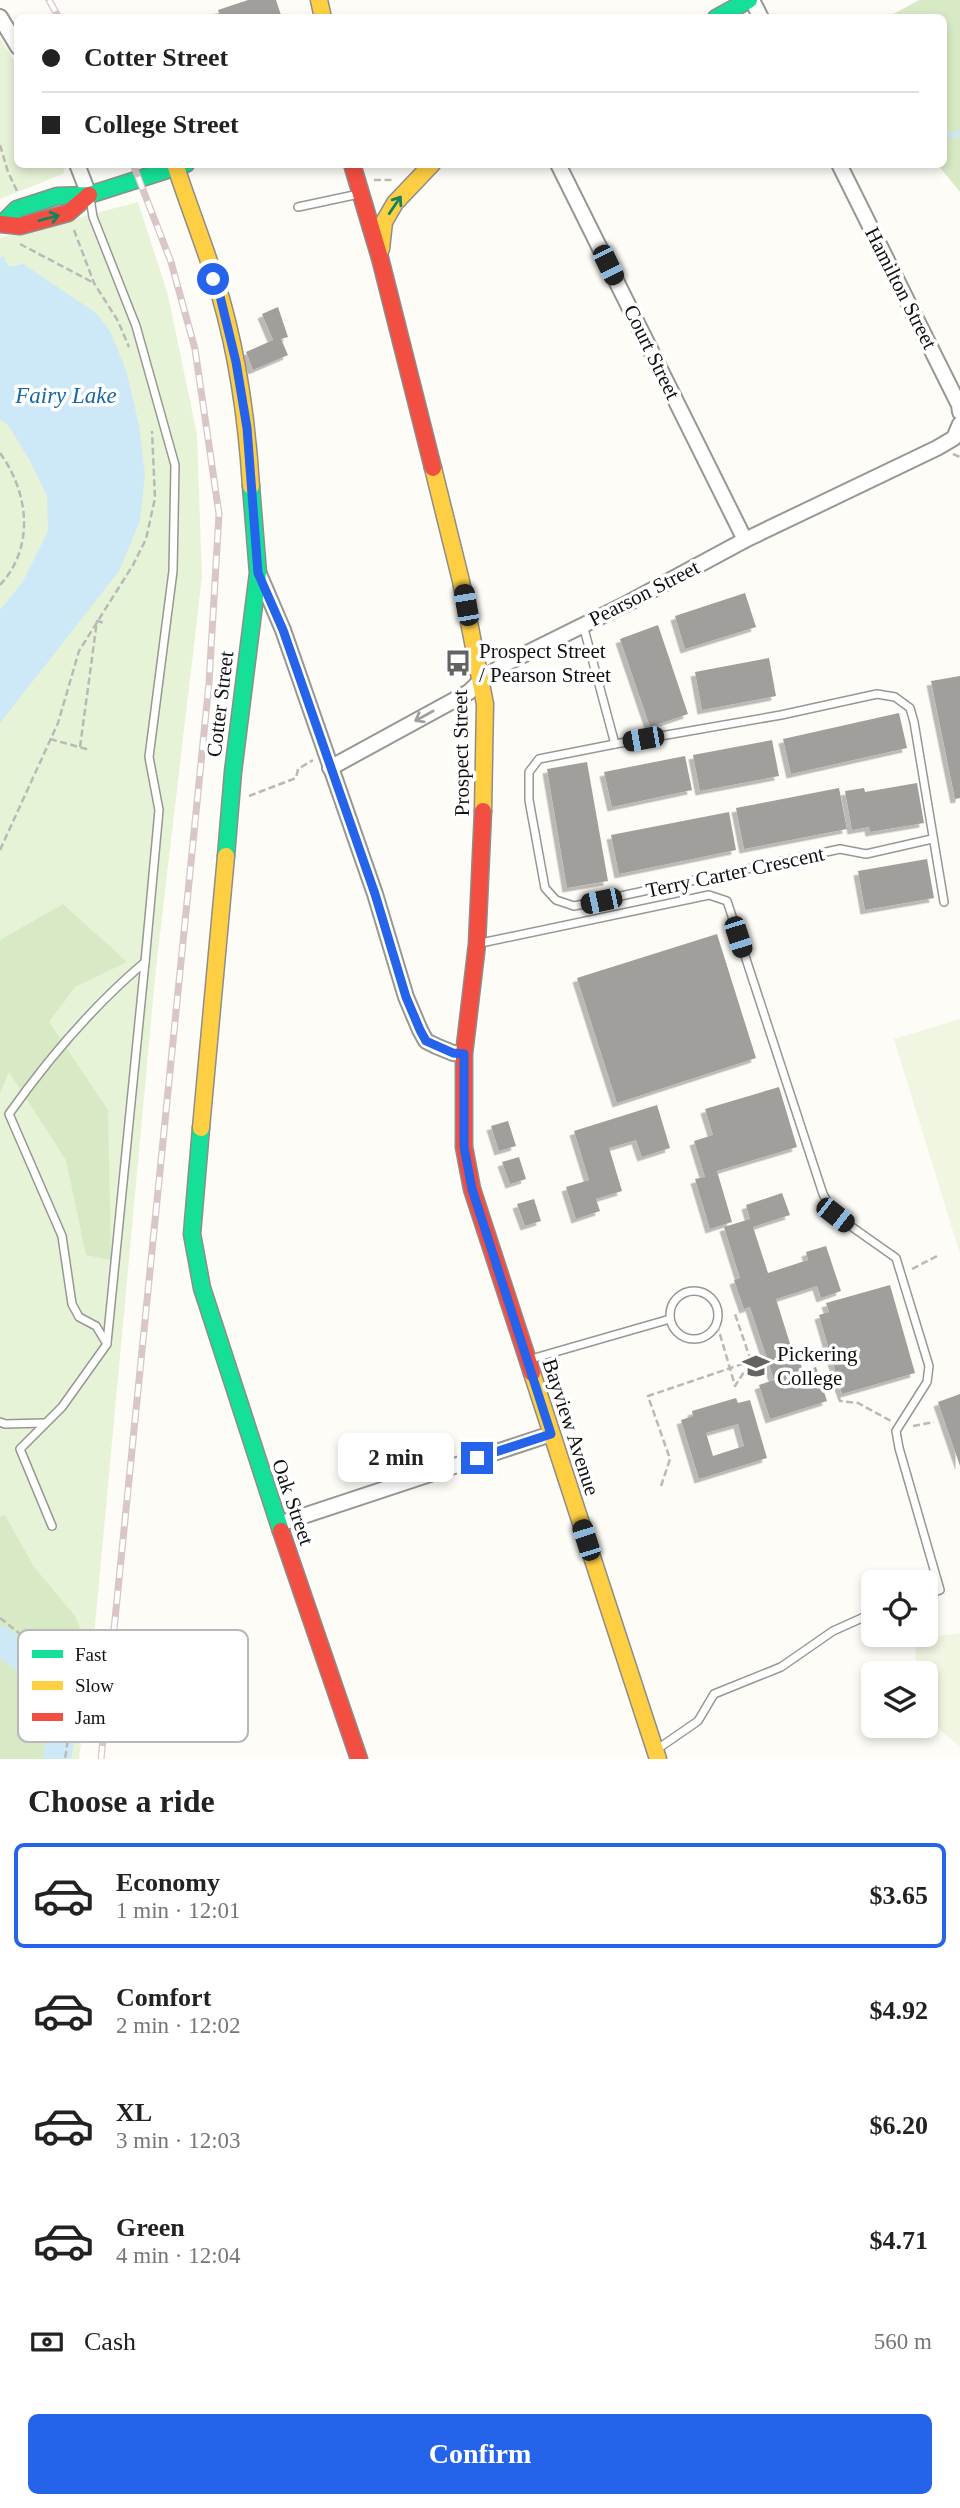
<!DOCTYPE html>
<meta charset="utf-8">
<style>
:root{--surface:#fff;--page:#f6f6f6;--text:#222;--muted:#767676;--line:#e0e0e0;--accent:#2563eb}
body{margin:0;font-family:Georgia,serif;background:var(--page);color:var(--text);height:100vh;display:flex;flex-direction:column;font-size:26px;white-space:nowrap}
*{box-sizing:border-box;margin:0}
p{font-size:23px;color:var(--muted)}
.icon{flex:none;width:38px;height:38px;fill:none;stroke:currentColor;stroke-width:2;stroke-linecap:round;stroke-linejoin:round}
.map{position:relative;height:1759px;overflow:hidden}
.panel{display:flex;flex-direction:column;background:var(--surface);flex:1}
.panel>*{flex:none}
.top-card{position:absolute;left:14px;top:14px;width:933px;height:154px;border-radius:10px;box-shadow:0 4px 10px #0003;display:grid;align-content:center;height:154px;padding:0 28px;background:var(--surface)}
.controls{position:absolute;left:861px;top:1570px;display:grid;gap:14px}
.controls a{display:grid;place-items:center;width:77px;height:77px;border-radius:10px;background:var(--surface);box-shadow:0 4px 10px #0003;font-size:35px}
.end{position:absolute;width:32px;height:32px;margin:-16px;border:9px solid #2563eb;background:#fff;box-shadow:0 0 0 4px #fff}
.from{border-radius:50%}
.bubble{position:absolute;height:49px;border-radius:10px;background:var(--surface);box-shadow:0 4px 10px #0003;font-size:23px;font-weight:800;line-height:49px;text-align:center}
.car{position:absolute;width:21px;height:42px;margin:-21px -10px;border-radius:9px;box-shadow:0 0 5px 2px #0007;background:linear-gradient(#222 24%,#8ab4d8 0 40%,#222 0 76%,#8ab4d8 0 86%,#222 0)}
.top-card b{display:flex;align-items:center;gap:24px;height:66px;font-size:26px}
.top-card b+b{border-top:2px solid var(--line)}
.top-card i{width:18px;height:18px;background:var(--text)}
ul{padding:0;list-style:none}
li{display:flex;align-items:center;gap:21px;height:105px;margin:0 14px 10px;padding:0 14px;border:4px solid transparent;border-radius:10px}
li div{flex:1}
li b{display:block;font-size:26px}
li em{font-style:normal;font-weight:800}
li.current{border-color:var(--accent)}
li>.icon{width:63px;height:63px;stroke-width:1.5}
h2{padding:0 28px;font-size:32px;line-height:84px}
.pay{display:flex;align-items:center;gap:18px;height:77px;padding:0 28px;font-size:26px}
.pay p{margin-inline-start:auto}
.cta{display:flex;gap:14px;margin-top:auto;padding:14px 28px}
.cta a{flex:1;height:80px;border-radius:10px;background:var(--accent);color:#fff;font-size:28px;font-weight:800;line-height:80px;text-align:center}
.map>svg:first-child{display:block}
</style>
<div class="map">
<svg width="960" height="1759" viewBox="0 0 960 1759">
<defs>
<filter id="shadow"><feDropShadow dx="-4.5" dy="4.5" stdDeviation="0" flood-color="#0004"/></filter>
</defs>
<rect width="100%" height="100%" fill="#fdfcf7"/>
<!-- green -->
<g fill="#e7f3d7">
<polygon points="0,38 17,65 18,164 66,165 63,174 0,199"/>
<polygon points="138,202 168,295 197,435 202,577 156,968 92,1658 79,1759 0,1759 0,238"/>
</g>
<!-- forest -->
<g fill="#d8eac5">
<polygon points="919,0 960,0 960,192 938,165 943,164 943,18 888,17"/>
<polygon points="63,904 127,962 75,987 49,1022 108,1110 111,1260 86,1255 66,1160 9,1072 0,1093 0,940"/>
<polygon points="5,1515 34,1567 75,1616 92,1658 66,1692 41,1697 49,1759 0,1759 0,1517"/>
</g>
<!-- pitch -->
<g fill="#f0f6e1">
<polygon points="960,1019 960,1254 894,1039"/>
<path d="M960 1633V1746C926 1720 926 1715 926 1673H916L915 1639Z"/>
</g>
<!-- water -->
<polygon fill="#cde8f7" points="3,256 9,267 23,264 96,313 110,331 126,370 139,425 145,475 140,521 119,571 0,723 0,610 22,583 48,531 47,496 29,459 8,425 0,419 0,258"/>
<g fill="none" stroke-linecap="round" stroke-linejoin="round">
<!-- stream -->
<g stroke="#cde8f7" stroke-width="4.5">
<polyline points="817,17 818,18"/>
<polyline points="943,131 954,137 960,131"/>
</g>
<!-- river -->
<polyline stroke="#cde8f7" stroke-width="28" points="0,1640 49,1678 63,1720 57,1759"/>
</g>
<!-- building -->
<g fill="#a19f9c" fill-rule="evenodd" filter="url(#shadow)">
<polygon points="248,0 276,0 282,18 221,18 218,10"/>
<polygon points="278,307 288,337 281,339 288,355 253,370 246,352 273,340 262,314"/>
<polygon points="745,593 756,627 685,649 675,616"/>
<polygon points="658,625 688,714 650,727 620,639"/>
<polygon points="769,658 776,696 702,710 695,672"/>
<polygon points="960,676 960,798 955,799 931,681"/>
<polygon points="899,713 907,748 791,774 783,739"/>
<polygon points="772,740 779,776 700,791 693,755"/>
<polygon points="685,756 692,790 612,807 604,772"/>
<polygon points="587,762 608,881 567,888 547,769"/>
<polygon points="917,783 924,823 870,832 869,827 852,830 845,791 864,788 865,792"/>
<polygon points="839,788 847,829 744,849 736,808"/>
<polygon points="729,812 736,850 619,874 611,835"/>
<polygon points="927,859 934,898 865,910 858,871"/>
<polygon points="717,934 756,1058 617,1103 577,978"/>
<polygon points="779,1087 797,1147 717,1171 732,1222 710,1229 695,1179 705,1177 694,1141 713,1135 705,1109"/>
<polygon points="657,1105 670,1148 642,1157 636,1140 609,1148 622,1191 596,1199 600,1211 576,1219 566,1187 589,1180 574,1131"/>
<polygon points="508,1121 516,1146 499,1151 491,1126"/>
<polygon points="519,1157 526,1179 510,1184 502,1162"/>
<polygon points="782,1193 790,1215 753,1227 768,1273 808,1260 806,1252 826,1246 841,1291 821,1298 817,1286 776,1299 792,1350 796,1349 803,1371 816,1367 827,1401 770,1419 759,1385 774,1380 750,1307 744,1309 734,1280 740,1278 724,1227 750,1219 746,1205"/>
<polygon points="534,1199 541,1221 525,1226 517,1204"/>
<polygon points="890,1285 915,1373 842,1394 819,1315 829,1312 826,1303"/>
<polygon points="960,1394 960,1466 938,1402"/>
<path d="M736 1398 738 1403 750 1400 767 1458 699 1479 681 1420 693 1416 692 1411ZM738 1424 744 1446 713 1456 706 1433Z"/>
</g>
<g fill="none" stroke-linecap="round" stroke-linejoin="round">
<!-- lane casing -->
<g stroke="#979795" stroke-width="10">
<g id="lane">
<polyline points="298,207 359,194"/>
<polyline points="583,625 615,744"/>
<polyline points="932,839 866,854 840,849 574,906 556,900 545,888 529,800 529,772 539,759 615,744 781,715 877,694 895,697 910,708 914,722 944,902"/>
<polyline points="481,943 709,895 727,901 823,1194 835,1215 896,1258 929,1366 927,1382 896,1431 899,1448 940,1590 926,1595"/>
<circle cx="694" cy="1315" r="24"/>
<polyline points="107,1343 145,962"/>
<polyline points="531,1359 670,1319"/>
<polyline points="0,1422 5,1424 44,1423"/>
<path d="M52 1526 20 1449 62 1407 107 1344 96 1326 79 1317 72 1304 62 1236 9 1114C48 1059 93 1006 145 962L159 810 149 757 173 571 175 465 136 326 93 217 90 198"/>
<polyline points="656,1750 698,1721 714,1694 781,1667 833,1631 873,1613"/>
</g>
</g>
<!-- street casing -->
<g stroke="#979795" stroke-width="18">
<g id="street">
<polyline points="752,0 761,18"/>
<polyline points="0,17 18,47"/>
<polyline points="77,164 89,195"/>
<polyline points="558,164 745,540"/>
<polyline points="839,164 959,405 960,412"/>
<polyline points="259,574 283,630 375,894 406,997 420,1030 426,1041 436,1046 453,1053 464,1054"/>
<polyline points="330,768 469,692 481,680 505,664 628,603 745,540 937,448 954,438 960,424"/>
<polyline points="279,1524 551,1434"/>
</g>
</g>
<!-- fast casing -->
<g stroke="#8e8d8b" stroke-width="19">
<g id="fast">
<polyline points="716,18 749,0"/>
<polyline points="3,223 17,209 57,196 89,195 186,164"/>
<polyline points="226,856 233,772 258,573 251,486"/>
<polyline points="201,1128 192,1234 202,1288 281,1531"/>
</g>
</g>
<!-- slow casing -->
<g stroke="#8e8d8b" stroke-width="19">
<g id="slow">
<polyline points="319,0 323,18"/>
<path d="M176 167C190 210 207 252 220 295 238 357 247 422 251 486"/>
<polyline points="381,249 384,222 395,203 432,164"/>
<polyline points="433,468 461,581 485,704 483,811"/>
<polyline points="201,1128 226,856"/>
<polyline points="532,1373 658,1759"/>
</g>
</g>
<!-- jam casing -->
<g stroke="#8e8d8b" stroke-width="19">
<g id="jam">
<polyline points="352,164 380,258 433,468"/>
<polyline points="0,224 20,226 68,213 89,195"/>
<polyline points="483,811 477,944 464,1054 464,1147 472,1189 532,1373"/>
<polyline points="281,1531 359,1759"/>
</g>
</g>
<!-- path -->
<g stroke="#b9b9b8" stroke-width="2.5" stroke-dasharray="7 3.5" stroke-linecap="butt">
<polyline points="0,145 8,172 17,191"/>
<polyline points="374,180 392,180"/>
<polyline points="74,230 94,283 118,321 129,347"/>
<polyline points="20,244 94,283"/>
<path d="M0 453C29 493 35 547 0 585"/>
<polyline points="953,454 960,457"/>
<polyline points="50,739 90,750"/>
<polyline points="80,747 97,621 105,623"/>
<polyline points="249,796 296,778 298,769 313,760"/>
<polyline points="0,850 58,723 79,651 133,565 146,539 155,498 152,431"/>
<polyline points="912,1269 939,1255"/>
<polyline points="717,1324 735,1386 751,1361 735,1314"/>
<polyline points="835,1387 840,1401 858,1403 891,1421"/>
<polyline points="913,1426 934,1422"/>
<polyline points="661,1486 670,1459 648,1396 751,1361"/>
<polyline points="0,1618 24,1637 48,1663 66,1708 68,1739 65,1759"/>
</g>
<!-- lane -->
<use href="#lane" stroke="#fffffe" stroke-width="7"/>
<!-- street -->
<use href="#street" stroke="#fffffe" stroke-width="14"/>
<!-- fast -->
<use href="#fast" stroke="#16e098" stroke-width="16"/>
<!-- slow -->
<use href="#slow" stroke="#ffcf43" stroke-width="16"/>
<!-- jam -->
<use href="#jam" stroke="#f24e42" stroke-width="16"/>
<!-- rail casing -->
<g stroke="#d9c6c7" stroke-width="7">
<g id="rail">
<polyline points="49,0 59,18"/>
<polyline points="101,1759 209,683 219,514 195,349 171,262 133,164"/>
</g>
</g>
<!-- rail -->
<use href="#rail" stroke="#fff" stroke-width="4.5" stroke-dasharray="13" stroke-linecap="butt"/>
</g>
<!-- one-way arrows -->
<defs><path id="oneway-shaft" d="M-6 0H5M1.5-3L5.5 0L1.5 3" fill="none" stroke-width="1.6" stroke-linecap="round" stroke-linejoin="round" transform="scale(1.75)"/></defs>
<g stroke="#14835b">
<use href="#oneway-shaft" transform="translate(395 205) rotate(-56)"/>
<use href="#oneway-shaft" transform="translate(49 218) rotate(-15)"/>
</g>
<use stroke="#a0a09f" href="#oneway-shaft" transform="translate(424 716) rotate(151)"/>
<g fill="none" stroke-linecap="round" stroke-linejoin="round">
<!-- route -->
<polyline stroke="#2563eb" stroke-width="9" points="213,279 220,296 236,362 247,428 258,573 283,630 375,894 406,997 420,1030 426,1041 453,1053 464,1054 464,1147 472,1189 551,1434 477,1458"/>
</g>
<!-- icons -->
<defs>
<g id="bus-bare" transform="scale(2.1)"><path d="M-5-6H5V4H4V6H2V4H-2V6H-4V4H-5ZM-3.5-4V0h7V-4ZM-3.5 1.2v1.5H-2V1.2ZM2 1.2v1.5H3.5V1.2Z" fill="#646362" stroke="#fff" stroke-width="2.5" paint-order="stroke"/></g>
<g id="school-bare" transform="scale(2.1)"><path d="M0-5L7-2L0 1L-7-2ZM-4 1L0 2.5L4 1V4Q0 6-4 4Z" fill="#646362" stroke="#fff" stroke-width="2.5" paint-order="stroke"/></g>
</defs>
<g fill-rule="evenodd">
<use href="#bus-bare" x="458" y="663"/>
<use href="#school-bare" x="756" y="1366"/>
</g>
<g text-anchor="middle" dominant-baseline="central" stroke-width="7" stroke-linejoin="round" paint-order="stroke">
<!-- street labels -->
<g font-size="21" fill="#111" stroke="#fff">
<text transform="translate(901 288) rotate(63)">Hamilton Street</text>
<text transform="translate(652 352) rotate(64)">Court Street</text>
<text transform="translate(644 593) rotate(-27)">Pearson Street</text>
<text transform="translate(220 704) rotate(-83)">Cotter Street</text>
<text transform="translate(461 753) rotate(-91)">Prospect Street</text>
<text transform="translate(735 872) rotate(-12)">Terry Carter Crescent</text>
<text transform="translate(571 1427) rotate(72)">Bayview Avenue</text>
<text transform="translate(293 1502) rotate(71)">Oak Street</text>
</g>
<!-- poi labels -->
<g font-size="21" fill="#111" stroke="#fff" text-anchor="start">
<text x="479" y="651">Prospect Street<tspan x="479" dy="24">/ Pearson Street</tspan></text>
<text x="777" y="1354">Pickering<tspan x="777" dy="24">College</tspan></text>
</g>
<!-- water labels -->
<g font-size="23" font-style="italic" fill="#1768a6" stroke="#fff">
<text x="66" y="395">Fairy Lake</text>
</g>
</g>
<!-- legend -->
<rect x="18" y="1630" width="230" height="112" rx="10" fill="#fff" stroke="#b8b8b8" stroke-width="2"/>
<rect x="32" y="1650" width="31" height="8" fill="#16e098"/>
<rect x="32" y="1681" width="31" height="9" fill="#ffcf43"/>
<rect x="32" y="1713" width="31" height="8" fill="#f24e42"/>
<g font-size="19" fill="#111">
<text x="75" y="1661">Fast</text>
<text x="75" y="1692">Slow</text>
<text x="75" y="1724">Jam</text>
</g>
</svg>
<div class="controls">
<a><svg class="icon" aria-label="locate" viewBox="0 0 24 24"><circle cx="12" cy="12" r="6"/><path d="M12 2v4M12 18v4M2 12h4M18 12h4"/></svg></a>
<a><svg class="icon" aria-label="layers" viewBox="0 0 24 24"><path d="M12 4l9 5-9 5-9-5zM3 14l9 5 9-5"/></svg></a>
</div>
<i class="end from" style="left:213px;top:279px"></i>
<i class="end" style="left:477px;top:1458px"></i>
<div class="bubble" style="left:338px;top:1433px;width:116px">2 min</div>
<i class="car" style="left:608px;top:265px;rotate:154deg"></i>
<i class="car" style="left:466px;top:605px;rotate:350deg"></i>
<i class="car" style="left:643px;top:739px;rotate:260deg"></i>
<i class="car" style="left:601px;top:901px;rotate:258deg"></i>
<i class="car" style="left:738px;top:937px;rotate:162deg"></i>
<i class="car" style="left:835px;top:1215px;rotate:128deg"></i>
<i class="car" style="left:586px;top:1540px;rotate:342deg"></i>
<div class="top-card">
<b><i class="from"></i>Cotter Street</b>
<b><i></i>College Street</b>
</div>
</div>
<section class="panel">
<h2>Choose a ride</h2>
<ul>
<li class="current"><svg class="icon" aria-label="car" viewBox="0 0 24 24"><path d="M5 17H2v-5l4-1 3-4h7l3 4 3 1v5h-3M9 17h6M6 11h13"/><circle cx="7" cy="17" r="2"/><circle cx="17" cy="17" r="2"/></svg><div><b>Economy</b><p>1 min · 12:01</p></div><em>$3.65</em></li>
<li><svg class="icon" aria-label="car" viewBox="0 0 24 24"><path d="M5 17H2v-5l4-1 3-4h7l3 4 3 1v5h-3M9 17h6M6 11h13"/><circle cx="7" cy="17" r="2"/><circle cx="17" cy="17" r="2"/></svg><div><b>Comfort</b><p>2 min · 12:02</p></div><em>$4.92</em></li>
<li><svg class="icon" aria-label="car" viewBox="0 0 24 24"><path d="M5 17H2v-5l4-1 3-4h7l3 4 3 1v5h-3M9 17h6M6 11h13"/><circle cx="7" cy="17" r="2"/><circle cx="17" cy="17" r="2"/></svg><div><b>XL</b><p>3 min · 12:03</p></div><em>$6.20</em></li>
<li><svg class="icon" aria-label="car" viewBox="0 0 24 24"><path d="M5 17H2v-5l4-1 3-4h7l3 4 3 1v5h-3M9 17h6M6 11h13"/><circle cx="7" cy="17" r="2"/><circle cx="17" cy="17" r="2"/></svg><div><b>Green</b><p>4 min · 12:04</p></div><em>$4.71</em></li>
</ul>
<div class="pay"><svg class="icon" aria-label="cash" viewBox="0 0 24 24"><path d="M3 7h18v10H3z"/><circle cx="12" cy="12" r="2"/></svg>Cash<p>560 m</p></div>
<div class="cta"><a>Confirm</a></div>
</section>
